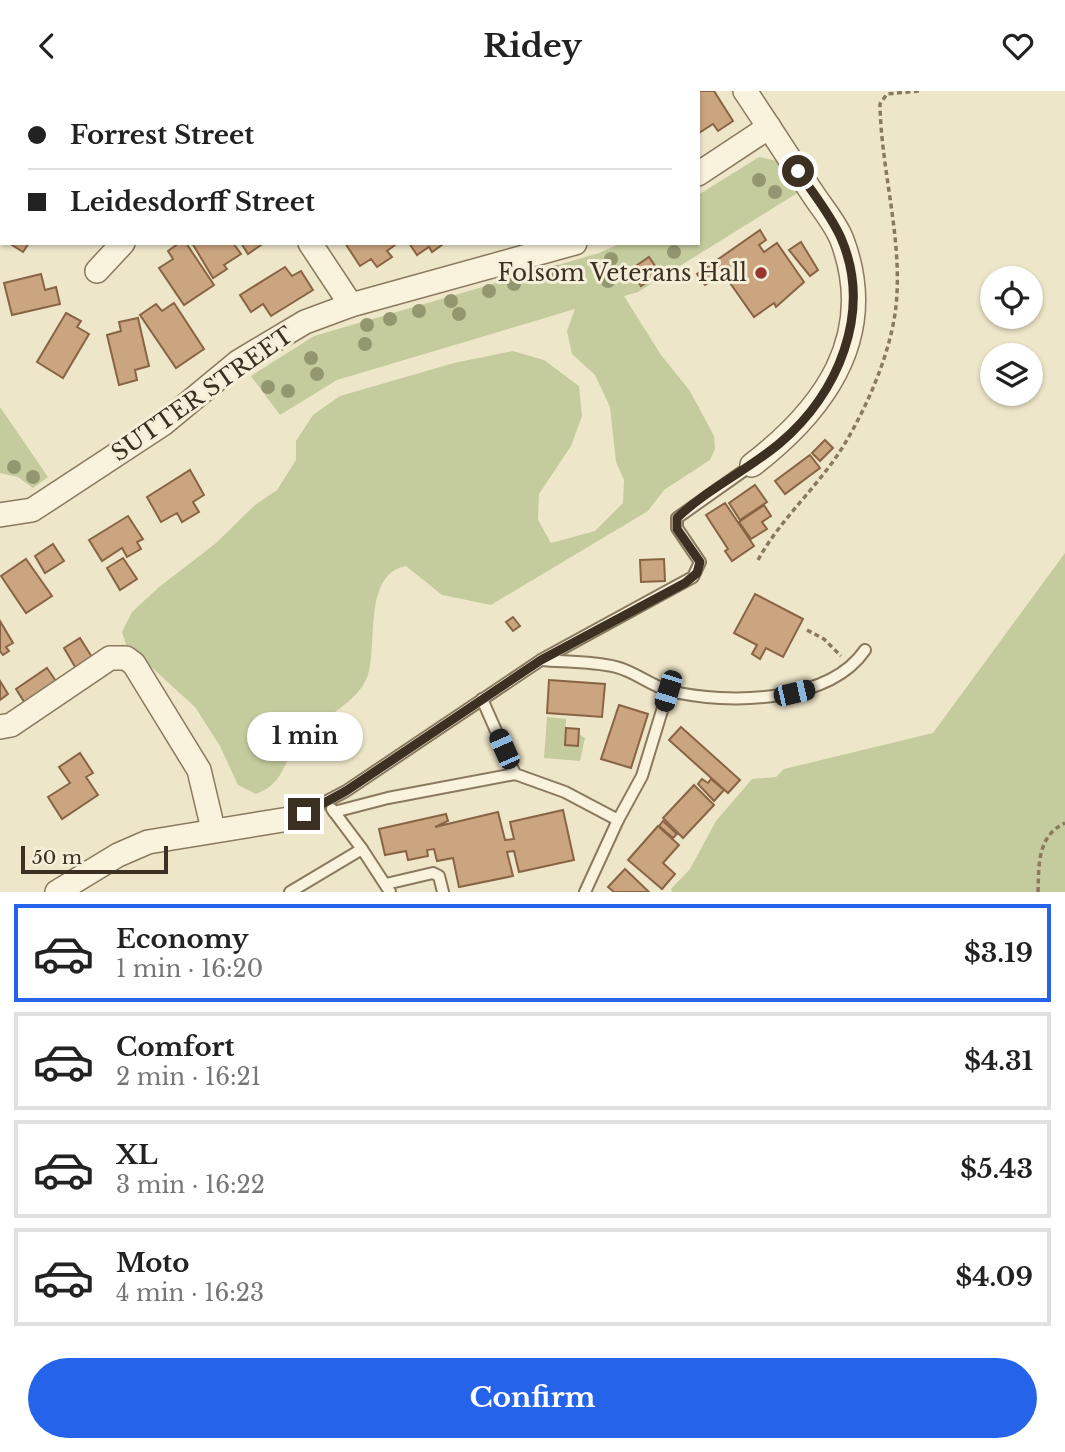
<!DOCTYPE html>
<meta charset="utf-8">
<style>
:root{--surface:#fff;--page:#f2f2f2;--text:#222;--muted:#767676;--line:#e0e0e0;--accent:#2563eb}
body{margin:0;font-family:"Libre Baskerville",serif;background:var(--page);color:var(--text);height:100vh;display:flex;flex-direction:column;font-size:26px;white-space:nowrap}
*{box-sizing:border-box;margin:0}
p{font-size:23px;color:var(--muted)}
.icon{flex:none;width:38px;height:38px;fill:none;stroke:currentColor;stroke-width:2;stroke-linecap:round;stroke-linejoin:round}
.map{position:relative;height:801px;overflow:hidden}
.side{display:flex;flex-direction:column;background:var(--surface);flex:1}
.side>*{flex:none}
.banner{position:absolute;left:0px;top:0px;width:700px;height:154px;box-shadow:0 2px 5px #0004;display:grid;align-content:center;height:154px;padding:0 28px;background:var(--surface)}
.buttons{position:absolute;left:980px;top:175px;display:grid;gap:14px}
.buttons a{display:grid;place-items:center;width:63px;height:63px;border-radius:50%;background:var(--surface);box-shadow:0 2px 5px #0004;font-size:35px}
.scale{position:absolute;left:21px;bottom:18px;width:147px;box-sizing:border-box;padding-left:7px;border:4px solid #3b3021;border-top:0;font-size:19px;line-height:24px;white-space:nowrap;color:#3b3021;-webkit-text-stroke:5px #f5efd9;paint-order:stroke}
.end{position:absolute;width:32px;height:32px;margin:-16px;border:9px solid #3b3021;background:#fff;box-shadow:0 0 0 4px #fff}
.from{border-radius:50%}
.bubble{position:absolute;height:49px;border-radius:24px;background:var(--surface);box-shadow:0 2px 5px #0004;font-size:23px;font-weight:800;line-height:49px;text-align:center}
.car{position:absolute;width:21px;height:42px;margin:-21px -10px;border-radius:9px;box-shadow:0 0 5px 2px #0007;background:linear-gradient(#222 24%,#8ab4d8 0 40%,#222 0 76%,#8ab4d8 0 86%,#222 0)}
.banner b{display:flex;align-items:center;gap:24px;height:66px;font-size:26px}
.banner b+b{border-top:2px solid var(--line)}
.banner i{width:18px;height:18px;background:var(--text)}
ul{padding:12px 0 0;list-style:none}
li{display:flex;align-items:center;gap:21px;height:98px;margin:0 14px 10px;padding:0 14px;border:4px solid var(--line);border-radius:0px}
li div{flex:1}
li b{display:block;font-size:26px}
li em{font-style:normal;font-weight:800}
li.current{border-color:var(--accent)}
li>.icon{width:63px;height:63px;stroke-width:1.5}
.primary-button{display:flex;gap:14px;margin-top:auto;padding:14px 28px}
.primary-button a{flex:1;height:80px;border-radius:42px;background:var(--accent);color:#fff;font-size:28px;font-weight:800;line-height:80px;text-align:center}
header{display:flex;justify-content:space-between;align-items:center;height:91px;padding:0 28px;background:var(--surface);font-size:32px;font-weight:800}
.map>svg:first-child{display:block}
</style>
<header><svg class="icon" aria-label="back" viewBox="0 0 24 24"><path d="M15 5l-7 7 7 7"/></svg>Ridey<svg class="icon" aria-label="heart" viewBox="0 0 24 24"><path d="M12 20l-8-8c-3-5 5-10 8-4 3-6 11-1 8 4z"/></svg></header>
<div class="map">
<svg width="1065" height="801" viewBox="0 0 1065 801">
<rect width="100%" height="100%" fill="#eee6c9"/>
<!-- green -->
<g fill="#c4cc9d">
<polygon points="396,0 626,0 393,2"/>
<path d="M759 66 777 70 799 101 638 201 624 205 661 264 690 300 714 345 715 358 710 369 664 399 648 420 491 514 442 504 406 475C363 483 378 551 368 584 359 611 322 627 302 646 283 665 288 691 256 703L238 694 220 655 195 616 126 553 122 541 132 521 158 497 216 452 255 414 277 399 296 369V350L313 324 340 305 454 272 513 260 544 269 579 295 582 325 571 355 539 403 538 429 551 452 595 440 623 412 624 389 616 371 610 316 595 284 572 263 567 240 575 218 337 289 280 324 251 285 314 245 599 162 621 152H698V104Z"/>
<polygon points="0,316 48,386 33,397 18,386 0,382"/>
<polygon points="1065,462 1065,801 672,801 671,798 690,778 716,730 752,688 776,686 784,678 933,642"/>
<polygon points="547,626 566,628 565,654 578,655 579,643 585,647 580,670 544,667"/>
</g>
<!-- building -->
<g fill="#cba480" stroke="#896444" stroke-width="2">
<polygon points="672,0 714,0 733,30 718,40 713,33 699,42 698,2"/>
<polygon points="760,139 766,149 759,154 764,161 777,152 804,191 776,216 774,212 754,226 723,182 705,194 697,183"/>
<polygon points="801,151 818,179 810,185 789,159"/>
<polygon points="9,152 29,152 23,161"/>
<polygon points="179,152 186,152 214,194 184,214 159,177 173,168 168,160"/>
<polygon points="192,152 233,152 241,163 224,174 227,178 213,187"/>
<polygon points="241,152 264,152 248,163"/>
<polygon points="345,152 394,152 395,154 387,160 392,166 377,176 371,168 360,175"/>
<polygon points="409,152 441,152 442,154 432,161 429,156 417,164"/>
<polygon points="649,166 660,182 641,195 630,179"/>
<polygon points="285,176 292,185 301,180 313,199 271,225 263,213 251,221 240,204"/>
<polygon points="41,183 45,199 56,196 60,213 12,224 4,192"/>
<polygon points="174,212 204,258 176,277 140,224 156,213 162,220"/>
<polygon points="66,222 81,230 77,236 89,243 63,287 37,271"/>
<polygon points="138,227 149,275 135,279 137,289 119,294 107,244 121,240 119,231"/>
<polygon points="825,349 833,357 820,370 812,362"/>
<polygon points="810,364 820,377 785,403 775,390"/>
<polygon points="190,379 204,404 193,411 199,421 182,431 177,422 161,431 147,406"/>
<polygon points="755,394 767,411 740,429 729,412"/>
<polygon points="725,412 754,455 732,470 725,460 728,458 706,424"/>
<polygon points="764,414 771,425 762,431 767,438 751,448 739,431"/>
<polygon points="128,425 143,448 137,451 141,458 127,466 122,457 102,470 89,449"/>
<polygon points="53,453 64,470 45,482 35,465"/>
<polygon points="123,467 137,488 120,499 107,477"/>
<polygon points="26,468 52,505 26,522 1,485"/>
<polygon points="664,468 665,490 641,491 640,469"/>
<polygon points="755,503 803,528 783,566 766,557 760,568 752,563 757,554 734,542"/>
<polygon points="513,526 520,535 513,540 506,531"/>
<polygon points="0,530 13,552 6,556 9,560 3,564 0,560"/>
<polygon points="80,547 95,571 78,581 64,557"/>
<polygon points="47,577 60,596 28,617 16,598"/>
<polygon points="549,589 605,593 602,626 547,622"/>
<polygon points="0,590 8,603 0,609"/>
<polygon points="619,614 648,623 631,677 601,668"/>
<polygon points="681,636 740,689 728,702 669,649"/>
<polygon points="566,637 579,638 578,655 565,654"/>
<polygon points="80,662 93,682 86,686 98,704 62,728 48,706 70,692 59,676"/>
<polygon points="702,688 708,692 711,688 724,699 714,710 698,693"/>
<polygon points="694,694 714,714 683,747 663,727"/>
<polygon points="563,719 574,769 519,781 514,760 507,761 513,785 459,796 453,767 437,770 434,758 427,759 428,765 408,769 406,760 385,764 379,738 446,723 448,730 435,736 498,721 505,749 514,748 510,731"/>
<polygon points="663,730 677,743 673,747 659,735"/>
<polygon points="658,735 679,754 663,772 675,783 662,798 628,769"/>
<polygon points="625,778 649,801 614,801 608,796"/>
</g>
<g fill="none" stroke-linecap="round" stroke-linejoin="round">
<!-- lane casing -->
<g stroke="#8a795e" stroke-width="14">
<g id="lane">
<path d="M541 569C565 571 592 570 616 576 636 581 651 595 670 600 728 614 829 612 865 559"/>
<polyline points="482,608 515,683 565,701 618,729 642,685 668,600"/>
<polyline points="334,721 388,707 515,683"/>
<polyline points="295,727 346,700 541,569 693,486 700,471 677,437 677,427 752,374"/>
<polyline points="362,758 390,801"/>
<polyline points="386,793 433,782 439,785 443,801"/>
<polyline points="290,801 362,758 332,718"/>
<polyline points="585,801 618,729"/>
</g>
</g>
<!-- street casing -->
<g stroke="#8a795e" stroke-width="26">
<g id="street">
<polyline points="217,0 218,2"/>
<path d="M745 0C768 34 790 69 813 103 822 117 836 133 842 149 878 245 825 318 752 374"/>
<polyline points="698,83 769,36"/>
<polyline points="310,152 351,214"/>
<polyline points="97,180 123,152"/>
<polyline points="0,424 32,419 163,333 238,271 305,231 351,214 575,152"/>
<polyline points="0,636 11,634 110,567 126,567 134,573 199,679 213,738"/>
<polyline points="57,801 118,764 148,751 295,727"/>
</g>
</g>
<!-- primary casing -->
<g stroke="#594632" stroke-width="38">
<polyline id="primary" points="0,3 1,0"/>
</g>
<!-- path -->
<g stroke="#8a795e" stroke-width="3.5" stroke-dasharray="5 3.5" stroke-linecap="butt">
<path d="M758 469C781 427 819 395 844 354 868 314 891 261 896 215 903 148 881 80 880 13L887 3 919 0"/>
<polyline points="807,539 824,548 841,565"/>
<path d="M1038 801C1039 774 1037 745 1065 732"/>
</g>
<!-- lane -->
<use href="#lane" stroke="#f9f2dd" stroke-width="10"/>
<!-- street -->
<use href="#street" stroke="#f9f2dd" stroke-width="23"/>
<!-- primary -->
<use href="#primary" stroke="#efdda3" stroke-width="35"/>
</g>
<!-- trees -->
<g fill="#939770">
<circle cx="759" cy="89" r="7"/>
<circle cx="775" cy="101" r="7"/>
<circle cx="674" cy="161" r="7"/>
<circle cx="611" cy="168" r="7"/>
<circle cx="555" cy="181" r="7"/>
<circle cx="608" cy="190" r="7"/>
<circle cx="514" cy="193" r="7"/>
<circle cx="489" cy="200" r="7"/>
<circle cx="451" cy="210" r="7"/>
<circle cx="419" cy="220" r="7"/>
<circle cx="459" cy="223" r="7"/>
<circle cx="390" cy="228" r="7"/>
<circle cx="367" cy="234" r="7"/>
<circle cx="365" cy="253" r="7"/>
<circle cx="311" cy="267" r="7"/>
<circle cx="317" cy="283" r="7"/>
<circle cx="268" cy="296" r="7"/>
<circle cx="288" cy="300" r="7"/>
<circle cx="14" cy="376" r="7"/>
<circle cx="33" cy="386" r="7"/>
</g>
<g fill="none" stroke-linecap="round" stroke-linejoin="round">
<!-- route -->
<path stroke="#3b3021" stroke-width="9" d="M304 723 346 700 541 569 685 492 697 482 700 471 677 438V427C707 398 748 379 780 352 838 303 873 221 841 147 831 124 812 101 798 80"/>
</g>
<!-- markers -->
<circle fill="#98362f" stroke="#f5efd9" stroke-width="2.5" cx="761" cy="182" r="7"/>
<g text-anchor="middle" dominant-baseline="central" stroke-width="6" stroke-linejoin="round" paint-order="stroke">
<!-- poi labels -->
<g font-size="23" fill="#3b3021" stroke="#f5efd9" text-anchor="end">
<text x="747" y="182">Folsom Veterans Hall</text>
</g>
<!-- street labels -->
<g font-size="23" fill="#3b3021" stroke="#f5efd9">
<text transform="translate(202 303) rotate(-35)">SUTTER STREET</text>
</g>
</g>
</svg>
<div class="buttons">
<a><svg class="icon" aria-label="locate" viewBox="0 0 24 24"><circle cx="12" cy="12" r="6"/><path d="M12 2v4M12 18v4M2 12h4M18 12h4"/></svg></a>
<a><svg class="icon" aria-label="layers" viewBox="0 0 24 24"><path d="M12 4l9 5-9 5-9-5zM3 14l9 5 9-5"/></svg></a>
</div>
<div class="scale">50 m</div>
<i class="end from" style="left:798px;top:80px"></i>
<i class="end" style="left:304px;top:723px"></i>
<div class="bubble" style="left:247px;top:621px;width:116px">1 min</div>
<i class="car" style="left:668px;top:600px;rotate:197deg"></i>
<i class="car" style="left:794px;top:602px;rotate:77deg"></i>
<i class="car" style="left:504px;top:658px;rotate:336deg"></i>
<div class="banner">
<b><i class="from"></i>Forrest Street</b>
<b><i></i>Leidesdorff Street</b>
</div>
</div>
<section class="side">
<ul>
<li class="current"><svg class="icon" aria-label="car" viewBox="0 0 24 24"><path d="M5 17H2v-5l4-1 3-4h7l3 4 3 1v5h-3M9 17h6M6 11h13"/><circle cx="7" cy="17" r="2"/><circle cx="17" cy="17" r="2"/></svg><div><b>Economy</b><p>1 min · 16:20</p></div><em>$3.19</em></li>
<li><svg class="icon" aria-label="car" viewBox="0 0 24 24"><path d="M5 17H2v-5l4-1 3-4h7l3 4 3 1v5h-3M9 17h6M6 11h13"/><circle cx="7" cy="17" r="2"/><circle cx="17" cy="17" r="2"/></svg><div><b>Comfort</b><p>2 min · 16:21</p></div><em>$4.31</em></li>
<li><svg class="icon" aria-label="car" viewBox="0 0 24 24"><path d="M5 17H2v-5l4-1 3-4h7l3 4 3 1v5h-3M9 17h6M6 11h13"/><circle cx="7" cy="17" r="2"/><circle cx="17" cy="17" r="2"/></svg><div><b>XL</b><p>3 min · 16:22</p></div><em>$5.43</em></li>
<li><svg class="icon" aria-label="car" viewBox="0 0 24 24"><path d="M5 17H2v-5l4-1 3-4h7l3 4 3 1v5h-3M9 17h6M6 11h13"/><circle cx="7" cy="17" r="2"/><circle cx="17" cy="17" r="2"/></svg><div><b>Moto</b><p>4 min · 16:23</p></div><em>$4.09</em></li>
</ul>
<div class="primary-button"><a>Confirm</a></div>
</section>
